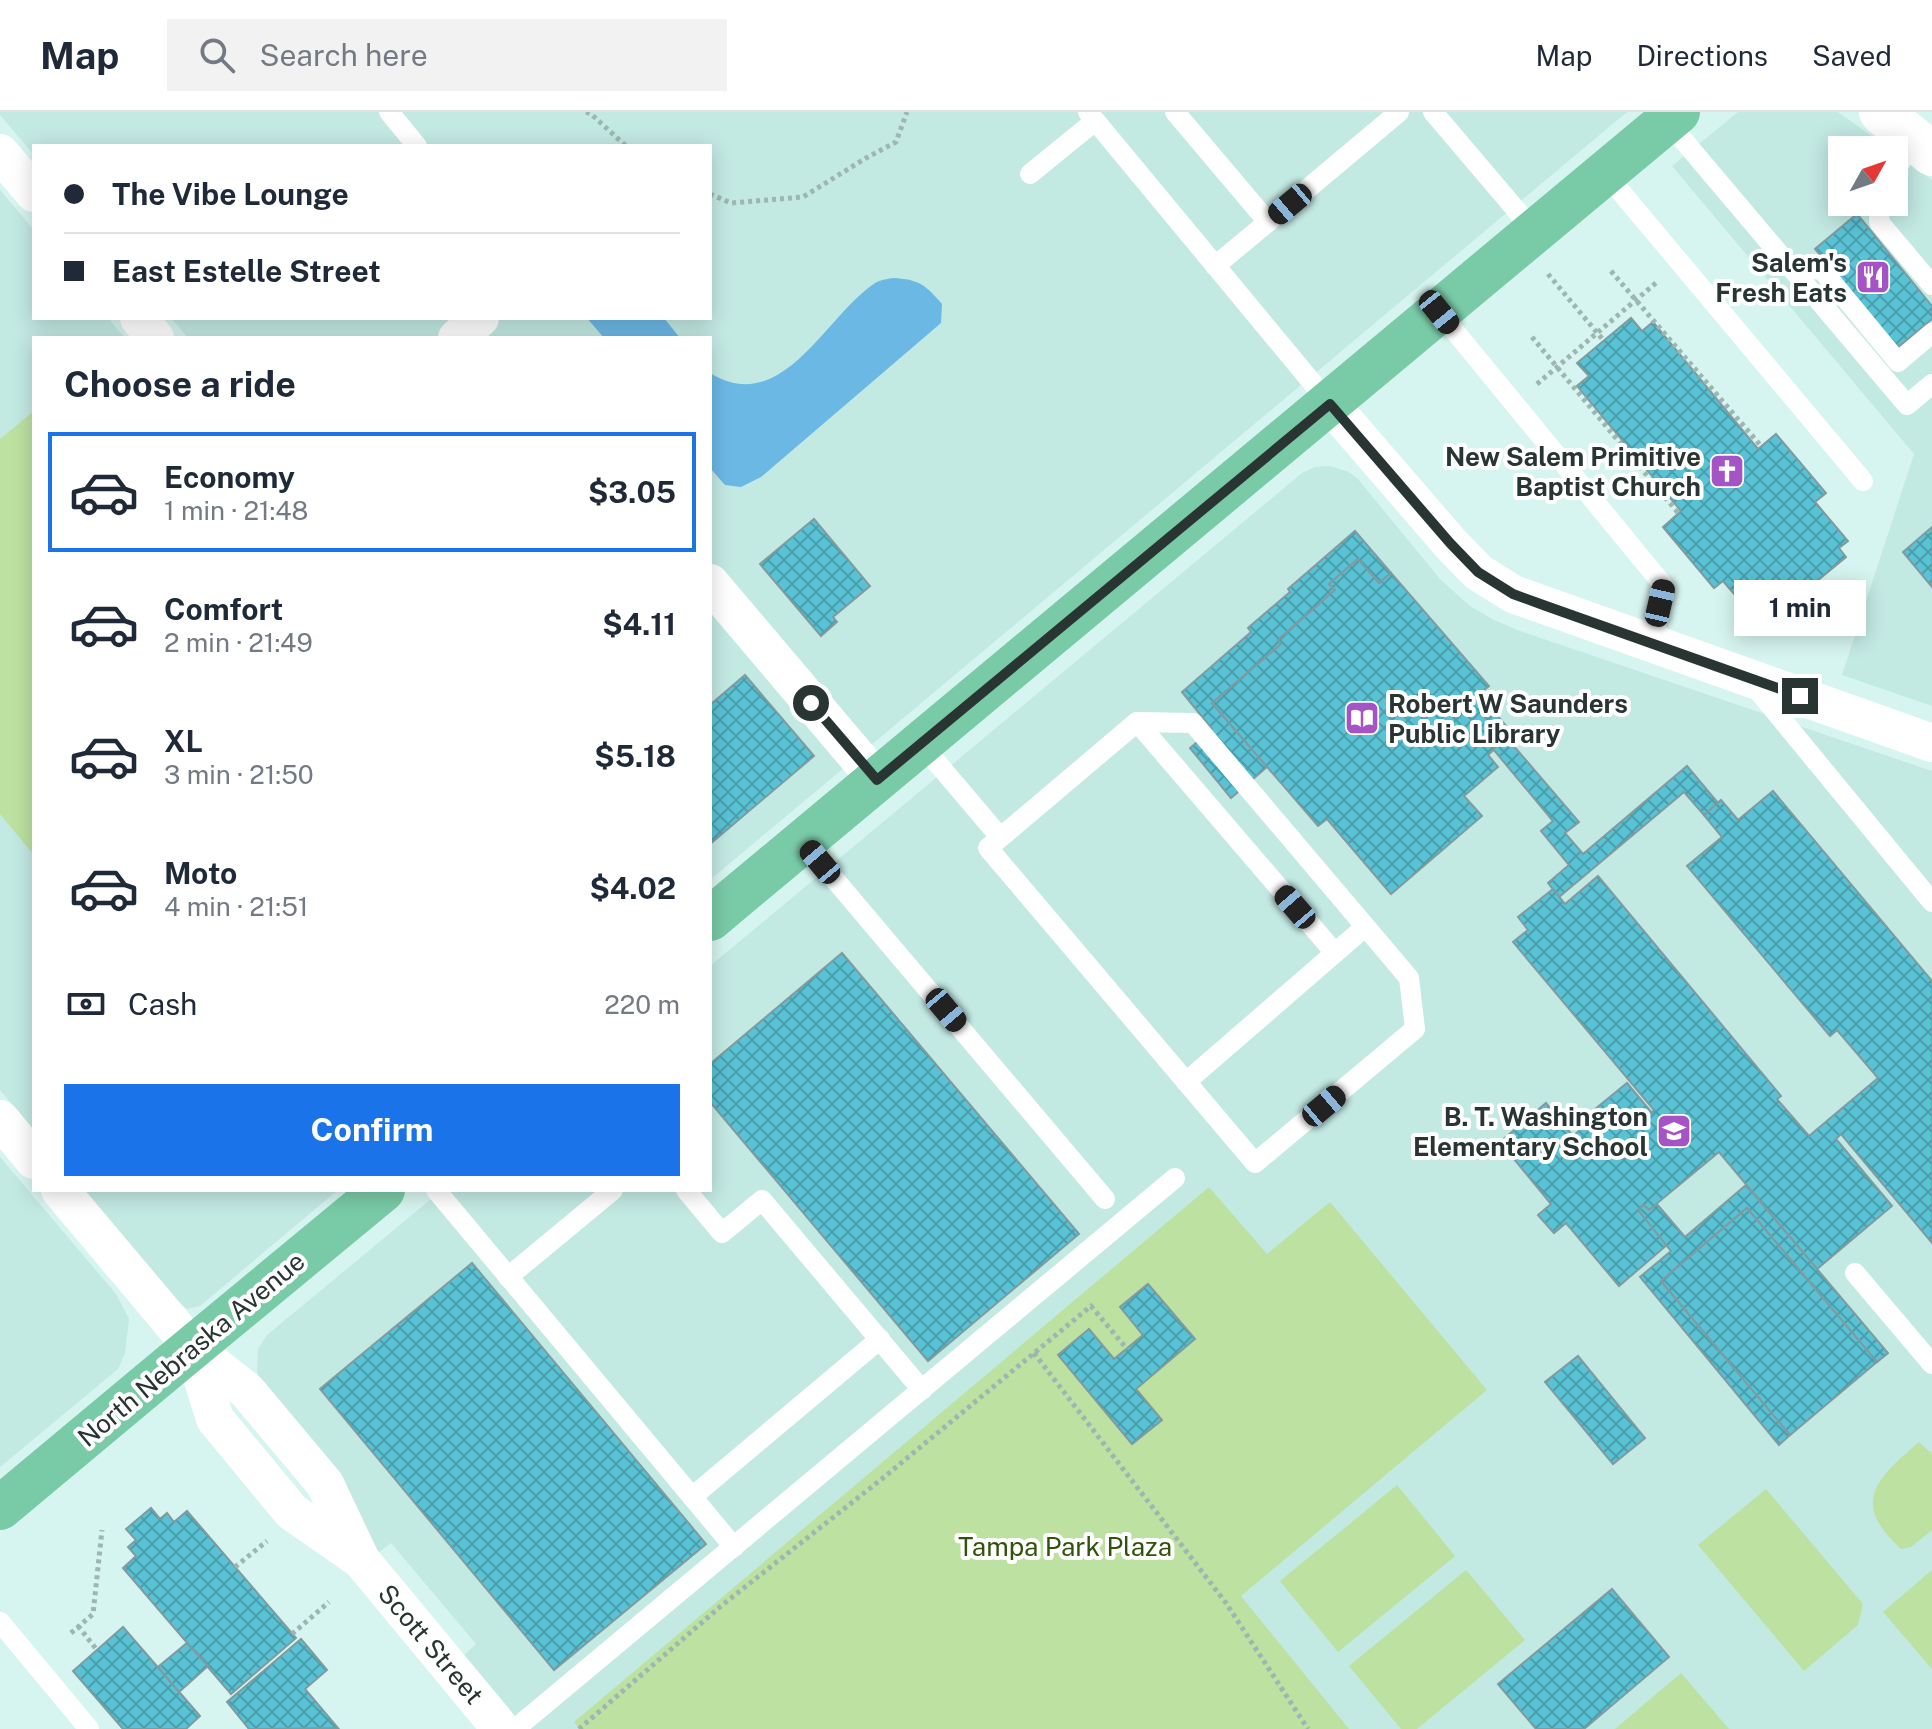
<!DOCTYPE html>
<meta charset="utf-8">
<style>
:root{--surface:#fff;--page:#f2f2f3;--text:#1f2937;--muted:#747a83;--line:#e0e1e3;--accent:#1a73e8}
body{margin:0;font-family:"Public Sans",sans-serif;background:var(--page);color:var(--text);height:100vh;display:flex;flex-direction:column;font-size:30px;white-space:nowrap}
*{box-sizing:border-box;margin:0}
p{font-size:26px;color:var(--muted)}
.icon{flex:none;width:44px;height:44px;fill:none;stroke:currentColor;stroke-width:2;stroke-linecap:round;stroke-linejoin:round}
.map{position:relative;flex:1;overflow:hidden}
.details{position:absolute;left:32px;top:224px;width:680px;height:856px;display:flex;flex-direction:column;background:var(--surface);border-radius:0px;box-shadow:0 4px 20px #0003}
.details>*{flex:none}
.hud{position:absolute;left:32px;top:32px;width:680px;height:176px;border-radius:0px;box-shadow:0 4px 20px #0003;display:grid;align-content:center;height:176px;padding:0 32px;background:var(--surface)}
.needle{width:52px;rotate:50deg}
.buttons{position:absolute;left:1828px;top:24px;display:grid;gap:16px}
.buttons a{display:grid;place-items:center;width:80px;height:80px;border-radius:0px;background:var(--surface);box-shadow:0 4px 20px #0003;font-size:40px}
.end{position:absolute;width:36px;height:36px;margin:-18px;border:10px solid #293533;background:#fff;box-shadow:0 0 0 4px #fff}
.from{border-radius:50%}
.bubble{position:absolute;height:56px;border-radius:0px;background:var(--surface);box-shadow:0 4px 20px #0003;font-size:26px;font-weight:700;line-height:56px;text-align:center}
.car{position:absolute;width:24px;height:48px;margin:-24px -12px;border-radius:10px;box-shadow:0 0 6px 2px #0007;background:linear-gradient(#222 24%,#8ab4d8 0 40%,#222 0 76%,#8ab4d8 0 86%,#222 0)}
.hud b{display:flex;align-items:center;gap:28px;height:76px;font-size:30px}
.hud b+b{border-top:2px solid var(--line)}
.hud i{width:20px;height:20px;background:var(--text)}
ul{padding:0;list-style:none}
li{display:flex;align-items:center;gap:24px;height:120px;margin:0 16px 12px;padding:0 16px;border:4px solid transparent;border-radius:0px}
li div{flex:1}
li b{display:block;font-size:30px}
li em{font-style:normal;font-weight:700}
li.selected{border-color:var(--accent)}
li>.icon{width:72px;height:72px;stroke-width:1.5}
h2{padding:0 32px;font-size:36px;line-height:96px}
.pay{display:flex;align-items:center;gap:20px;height:88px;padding:0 32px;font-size:30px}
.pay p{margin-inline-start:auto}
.button{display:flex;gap:16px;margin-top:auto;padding:16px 32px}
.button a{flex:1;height:92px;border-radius:0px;background:var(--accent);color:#fff;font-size:32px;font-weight:700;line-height:92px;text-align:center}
header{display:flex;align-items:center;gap:48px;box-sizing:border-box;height:112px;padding:0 40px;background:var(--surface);border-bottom:2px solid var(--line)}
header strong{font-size:38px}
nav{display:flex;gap:44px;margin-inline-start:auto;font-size:28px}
.search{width:560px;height:72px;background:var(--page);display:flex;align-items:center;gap:20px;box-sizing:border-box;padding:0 28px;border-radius:0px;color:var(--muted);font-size:30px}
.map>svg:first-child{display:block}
</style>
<header>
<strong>Map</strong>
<div class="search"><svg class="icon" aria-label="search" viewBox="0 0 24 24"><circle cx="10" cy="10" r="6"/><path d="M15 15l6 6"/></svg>Search here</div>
<nav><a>Map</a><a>Directions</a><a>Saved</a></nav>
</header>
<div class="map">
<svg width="1932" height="1617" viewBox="0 0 1932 1617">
<defs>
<pattern id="building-cross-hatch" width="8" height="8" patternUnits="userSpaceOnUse" patternTransform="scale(2)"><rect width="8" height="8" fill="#59c3d5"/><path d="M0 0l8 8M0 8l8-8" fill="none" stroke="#4a9fad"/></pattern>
</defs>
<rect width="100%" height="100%" fill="#d7f5f0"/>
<!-- built -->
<g fill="#c3e9e3">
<polygon points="0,0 1627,0 710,768 710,226 188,226 171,206 710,206 710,34 34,34 34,43 0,3"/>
<polygon points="1738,0 1838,0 1891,38 1842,38 1842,90 1894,90 1894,40 1932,68 1932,594 1842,563 1914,342 1672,54"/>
<polygon points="0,78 34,118 34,206 108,206 125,226 34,226 34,1018 0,978"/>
<polygon points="1330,354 1349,360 1358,367 1440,467 1470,494 1494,508 1520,519 1932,659 1932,1617 526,1617 464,1543 476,1532 391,1431 378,1441 261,1275 257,1259 258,1237 267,1223 442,1078 710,1078 710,854 1302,361 1315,355"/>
<polygon points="0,1045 116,1182 129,1207 125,1241 118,1257 0,1355"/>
<polygon points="84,1078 338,1078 200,1194 187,1197 179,1190"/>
</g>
<!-- park -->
<g fill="#bce1a1">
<polygon points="34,299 34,743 0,702 0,327"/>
<polygon points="1209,1075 1267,1142 1330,1090 1487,1278 1241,1484 1349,1617 579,1617 574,1610"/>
<path d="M1919 1330 1932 1342V1418L1911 1435 1901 1437C1850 1390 1876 1367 1919 1330Z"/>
<polygon points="1397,1373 1455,1444 1338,1540 1280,1469"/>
<polygon points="1766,1377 1863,1492 1858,1513 1804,1559 1698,1433"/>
<polygon points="1466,1458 1525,1528 1417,1617 1401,1617 1349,1554"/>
<polygon points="1932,1458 1932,1557 1883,1500"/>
<polygon points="1681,1561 1729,1617 1615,1617"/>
</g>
<!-- water -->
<g fill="#6cb8e5">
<path d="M893 166C918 167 926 173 942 192L941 211 761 365 741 375 725 373 710 356V261C782 306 825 204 875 171 880 168 887 167 893 166Z"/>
<polygon points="587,206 664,206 680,226 604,226"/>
</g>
<!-- building -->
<g fill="url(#building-cross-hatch)" stroke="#809ba0" stroke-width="2">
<polygon points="1857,102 1932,194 1932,207 1897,236 1815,137"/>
<polygon points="1631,206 1642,219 1653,210 1758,337 1776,322 1826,381 1815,390 1848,429 1839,436 1846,445 1783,497 1772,484 1761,493 1752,480 1741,490 1723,469 1714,476 1663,415 1681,399 1577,274 1589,264 1577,251"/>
<polygon points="814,407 870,474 833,505 837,510 821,524 760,452"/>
<polygon points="1932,415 1932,475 1903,440"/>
<polygon points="1355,419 1391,461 1379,471 1358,447 1329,472 1335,478 1278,528 1281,532 1212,591 1267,655 1231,686 1190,636 1212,617 1182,580 1251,520 1248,516 1290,480 1288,477"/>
<polygon points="1358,447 1379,471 1391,461 1489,574 1479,582 1512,621 1488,643 1498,655 1464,684 1482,704 1391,782 1327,707 1318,714 1212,591 1281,532 1278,528 1335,478 1329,472"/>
<polygon points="745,563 814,644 710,732 710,593"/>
<polygon points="1507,626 1579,710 1565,721 1583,742 1687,654 1718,691 1704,703 1684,680 1559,785 1548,771 1569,753 1541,719 1553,709 1493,637"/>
<polygon points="1773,679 1932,869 1932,1131 1841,1022 1836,1027 1892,1094 1817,1157 1719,1040 1649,1098 1644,1093 1638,1098 1667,1133 1619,1174 1566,1111 1554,1121 1538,1103 1551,1092 1500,1030 1546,991 1573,1024 1581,1017 1577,1012 1627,971 1652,1001 1654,998 1513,830 1528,818 1518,805 1553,777 1565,792 1598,764 1781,984 1777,987 1809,1024 1878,966 1837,918 1830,924 1687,754 1722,725 1704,703 1721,688 1738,708"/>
<polygon points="842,841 1079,1122 928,1249 710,990 710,952"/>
<polygon points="1746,1073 1888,1241 1877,1250 1747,1096 1661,1169 1790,1323 1779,1333 1640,1165 1671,1139 1638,1098 1644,1093 1649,1098 1657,1092 1685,1125"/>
<polygon points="1747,1096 1877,1250 1790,1323 1661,1169"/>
<polygon points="472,1151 706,1432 554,1558 320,1277"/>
<polygon points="1148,1172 1195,1227 1136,1277 1162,1308 1132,1332 1058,1243 1089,1217 1114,1247 1143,1223 1120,1195"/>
<polygon points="1578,1244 1645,1326 1613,1352 1545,1270"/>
<polygon points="151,1396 160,1407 167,1401 174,1410 187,1399 296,1526 231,1582 123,1456 136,1444 128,1435 136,1428 126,1417"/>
<polygon points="1612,1477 1669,1545 1584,1617 1536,1617 1498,1572"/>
<polygon points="123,1515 200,1604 186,1617 123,1617 73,1559"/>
<polygon points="301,1527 327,1558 305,1577 338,1616 249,1617 227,1590"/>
<polygon points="187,1531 208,1554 179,1580 158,1555"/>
</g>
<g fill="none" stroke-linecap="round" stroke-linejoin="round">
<!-- path -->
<g stroke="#9eb6b2" stroke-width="5" stroke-dasharray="4 4" stroke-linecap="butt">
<polyline points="586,0 591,2 626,34"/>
<polyline points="710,82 731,91 803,85 866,46 896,30 907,0"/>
<polyline points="1611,159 1761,334"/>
<polyline points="1548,162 1604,229"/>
<polyline points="1532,225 1679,402"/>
<polyline points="1537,272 1657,170"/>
<polyline points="1034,1241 1226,1491 1308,1617"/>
<polyline points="235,1455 267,1429"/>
<polyline points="78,1514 97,1538"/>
<polyline points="71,1521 93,1502 102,1418"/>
<polyline points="292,1522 329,1490"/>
<polyline points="579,1617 721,1494 883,1366 1091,1194 1127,1237"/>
</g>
<!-- service -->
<g stroke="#fff" stroke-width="20">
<polyline points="389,0 417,34"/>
<polyline points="1088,0 1330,292"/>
<polyline points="1175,0 1268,110 1399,0"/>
<polyline points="1433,0 1535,120"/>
<polyline points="1667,9 1907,293 1932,272"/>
<polyline points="1605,61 1863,369"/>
<polyline points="1894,61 1914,27"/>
<polyline points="1030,62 1095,9"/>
<polyline points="1880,90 1879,110 1932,173"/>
<polyline points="1215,154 1268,110"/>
<polyline points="1790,154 1822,158 1898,250 1932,221"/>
<polyline points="1439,200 1664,474 1652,532"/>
<polyline points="1755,575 1932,790"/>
<polygon points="1137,610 1193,611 1409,866 1415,917 1255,1051 988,736"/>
<polyline points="1137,610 1335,841"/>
<polyline points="921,632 1000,725"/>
<polyline points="803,730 1105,1087"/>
<polyline points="1186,970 1365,815"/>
<polyline points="436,1078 734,1435"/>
<polyline points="686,1078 722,1121 762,1088 922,1278"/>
<polyline points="1855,1161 1932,1252"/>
<polyline points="508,1165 613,1078"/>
<polyline points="692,1385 880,1227"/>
<polyline points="0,1510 89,1617"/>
<polyline points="515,1617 1175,1066"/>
</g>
<!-- minor -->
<g stroke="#fff" stroke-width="38">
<polyline points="0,41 34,81"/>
<polyline points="139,206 155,226"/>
<polyline points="457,226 480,206"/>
<polyline points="1330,292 1450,431 1478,460 1513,482 1932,631"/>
<polyline points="710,471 877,668"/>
<polyline points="0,1007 34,1048"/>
<polyline points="60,1078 193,1236"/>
<polyline points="361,1448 292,1400 215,1307 193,1236 247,1279 325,1372 361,1448 501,1617"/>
</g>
<!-- tertiary -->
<polyline stroke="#fff" stroke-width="44" points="1881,0 1932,42"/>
<!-- primary -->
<g stroke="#79caa7" stroke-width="44">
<polyline points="710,807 1678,0"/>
<path d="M0 1396C127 1289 255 1184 383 1078"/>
</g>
</g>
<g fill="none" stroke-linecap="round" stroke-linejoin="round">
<!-- route -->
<polyline stroke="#293533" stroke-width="10" points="811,591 877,668 1330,292 1450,431 1478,460 1513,482 1546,494 1800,584"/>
</g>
<!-- icons -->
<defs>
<g id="restaurant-square" transform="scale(1.8)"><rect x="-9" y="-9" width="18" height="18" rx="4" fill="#a454c4" stroke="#fff"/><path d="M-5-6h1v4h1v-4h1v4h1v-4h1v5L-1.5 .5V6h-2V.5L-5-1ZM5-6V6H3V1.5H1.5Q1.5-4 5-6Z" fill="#fff"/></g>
<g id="church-square" transform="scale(1.8)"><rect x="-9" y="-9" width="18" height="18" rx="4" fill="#a454c4" stroke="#fff"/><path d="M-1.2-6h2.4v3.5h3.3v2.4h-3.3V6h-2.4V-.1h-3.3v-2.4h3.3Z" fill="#fff"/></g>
<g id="library-square" transform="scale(1.8)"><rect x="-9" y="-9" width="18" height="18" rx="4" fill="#a454c4" stroke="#fff"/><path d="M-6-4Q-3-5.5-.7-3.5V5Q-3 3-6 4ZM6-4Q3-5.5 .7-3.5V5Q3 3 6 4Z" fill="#fff"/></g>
<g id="school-square" transform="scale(1.8)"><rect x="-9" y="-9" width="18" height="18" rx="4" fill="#a454c4" stroke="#fff"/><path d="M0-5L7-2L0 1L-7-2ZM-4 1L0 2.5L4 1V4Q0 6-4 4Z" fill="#fff"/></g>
</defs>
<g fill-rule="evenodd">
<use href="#restaurant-square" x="1873" y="165"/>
<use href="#church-square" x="1727" y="359"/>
<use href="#library-square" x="1362" y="606"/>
<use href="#school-square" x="1674" y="1019"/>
</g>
<g text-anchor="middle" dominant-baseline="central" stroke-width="8" stroke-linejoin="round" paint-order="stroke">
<!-- poi labels -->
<g font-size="26" font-weight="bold" fill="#293533" stroke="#fff" text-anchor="end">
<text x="1847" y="150">Salem's<tspan x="1847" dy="30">Fresh Eats</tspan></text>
<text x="1701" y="344">New Salem Primitive<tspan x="1701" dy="30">Baptist Church</tspan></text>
<text x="1388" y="591" text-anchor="start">Robert W Saunders<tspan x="1388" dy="30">Public Library</tspan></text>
<text x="1648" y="1004">B. T. Washington<tspan x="1648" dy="30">Elementary School</tspan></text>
</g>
<!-- street labels -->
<g font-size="26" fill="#293533" stroke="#fff">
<text transform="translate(191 1237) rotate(-40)">North Nebraska Avenue</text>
<text transform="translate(431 1532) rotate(50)">Scott Street</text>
</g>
<!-- park labels -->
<g font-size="26" fill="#30520a" stroke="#fff">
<text x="1065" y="1434">Tampa Park Plaza</text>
</g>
</g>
</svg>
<div class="buttons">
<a><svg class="needle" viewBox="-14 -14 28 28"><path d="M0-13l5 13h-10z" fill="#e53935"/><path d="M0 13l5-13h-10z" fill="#747a83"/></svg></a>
</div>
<i class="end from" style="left:811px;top:591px"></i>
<i class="end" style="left:1800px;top:584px"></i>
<div class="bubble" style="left:1734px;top:468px;width:132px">1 min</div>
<i class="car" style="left:1290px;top:92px;rotate:230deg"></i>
<i class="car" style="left:1439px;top:200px;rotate:141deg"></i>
<i class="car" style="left:1660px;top:491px;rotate:13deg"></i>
<i class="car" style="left:820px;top:750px;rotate:320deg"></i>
<i class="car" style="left:1295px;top:795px;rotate:319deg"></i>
<i class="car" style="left:946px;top:898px;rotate:140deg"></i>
<i class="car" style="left:1324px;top:994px;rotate:50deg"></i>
<div class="hud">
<b><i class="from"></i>The Vibe Lounge</b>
<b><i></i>East Estelle Street</b>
</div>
<section class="details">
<h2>Choose a ride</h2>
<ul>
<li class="selected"><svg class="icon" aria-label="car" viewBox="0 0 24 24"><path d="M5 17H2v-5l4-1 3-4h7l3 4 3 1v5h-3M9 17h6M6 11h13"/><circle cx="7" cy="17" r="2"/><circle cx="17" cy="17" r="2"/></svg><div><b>Economy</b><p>1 min · 21:48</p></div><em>$3.05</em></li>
<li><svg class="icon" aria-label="car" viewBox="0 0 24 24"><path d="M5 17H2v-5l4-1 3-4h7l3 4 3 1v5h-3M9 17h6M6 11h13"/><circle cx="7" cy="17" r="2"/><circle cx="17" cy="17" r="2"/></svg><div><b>Comfort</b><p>2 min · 21:49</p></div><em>$4.11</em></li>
<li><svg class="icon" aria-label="car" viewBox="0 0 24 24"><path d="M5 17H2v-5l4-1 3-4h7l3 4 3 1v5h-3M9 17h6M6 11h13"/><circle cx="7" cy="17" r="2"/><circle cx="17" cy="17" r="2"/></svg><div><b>XL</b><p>3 min · 21:50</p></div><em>$5.18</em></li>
<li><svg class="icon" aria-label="car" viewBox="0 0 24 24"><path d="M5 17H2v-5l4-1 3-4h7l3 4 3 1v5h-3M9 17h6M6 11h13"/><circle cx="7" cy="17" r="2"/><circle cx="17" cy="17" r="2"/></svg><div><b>Moto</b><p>4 min · 21:51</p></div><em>$4.02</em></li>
</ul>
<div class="pay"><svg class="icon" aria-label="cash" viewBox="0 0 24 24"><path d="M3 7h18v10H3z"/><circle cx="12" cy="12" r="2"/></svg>Cash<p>220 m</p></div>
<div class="button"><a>Confirm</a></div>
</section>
</div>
